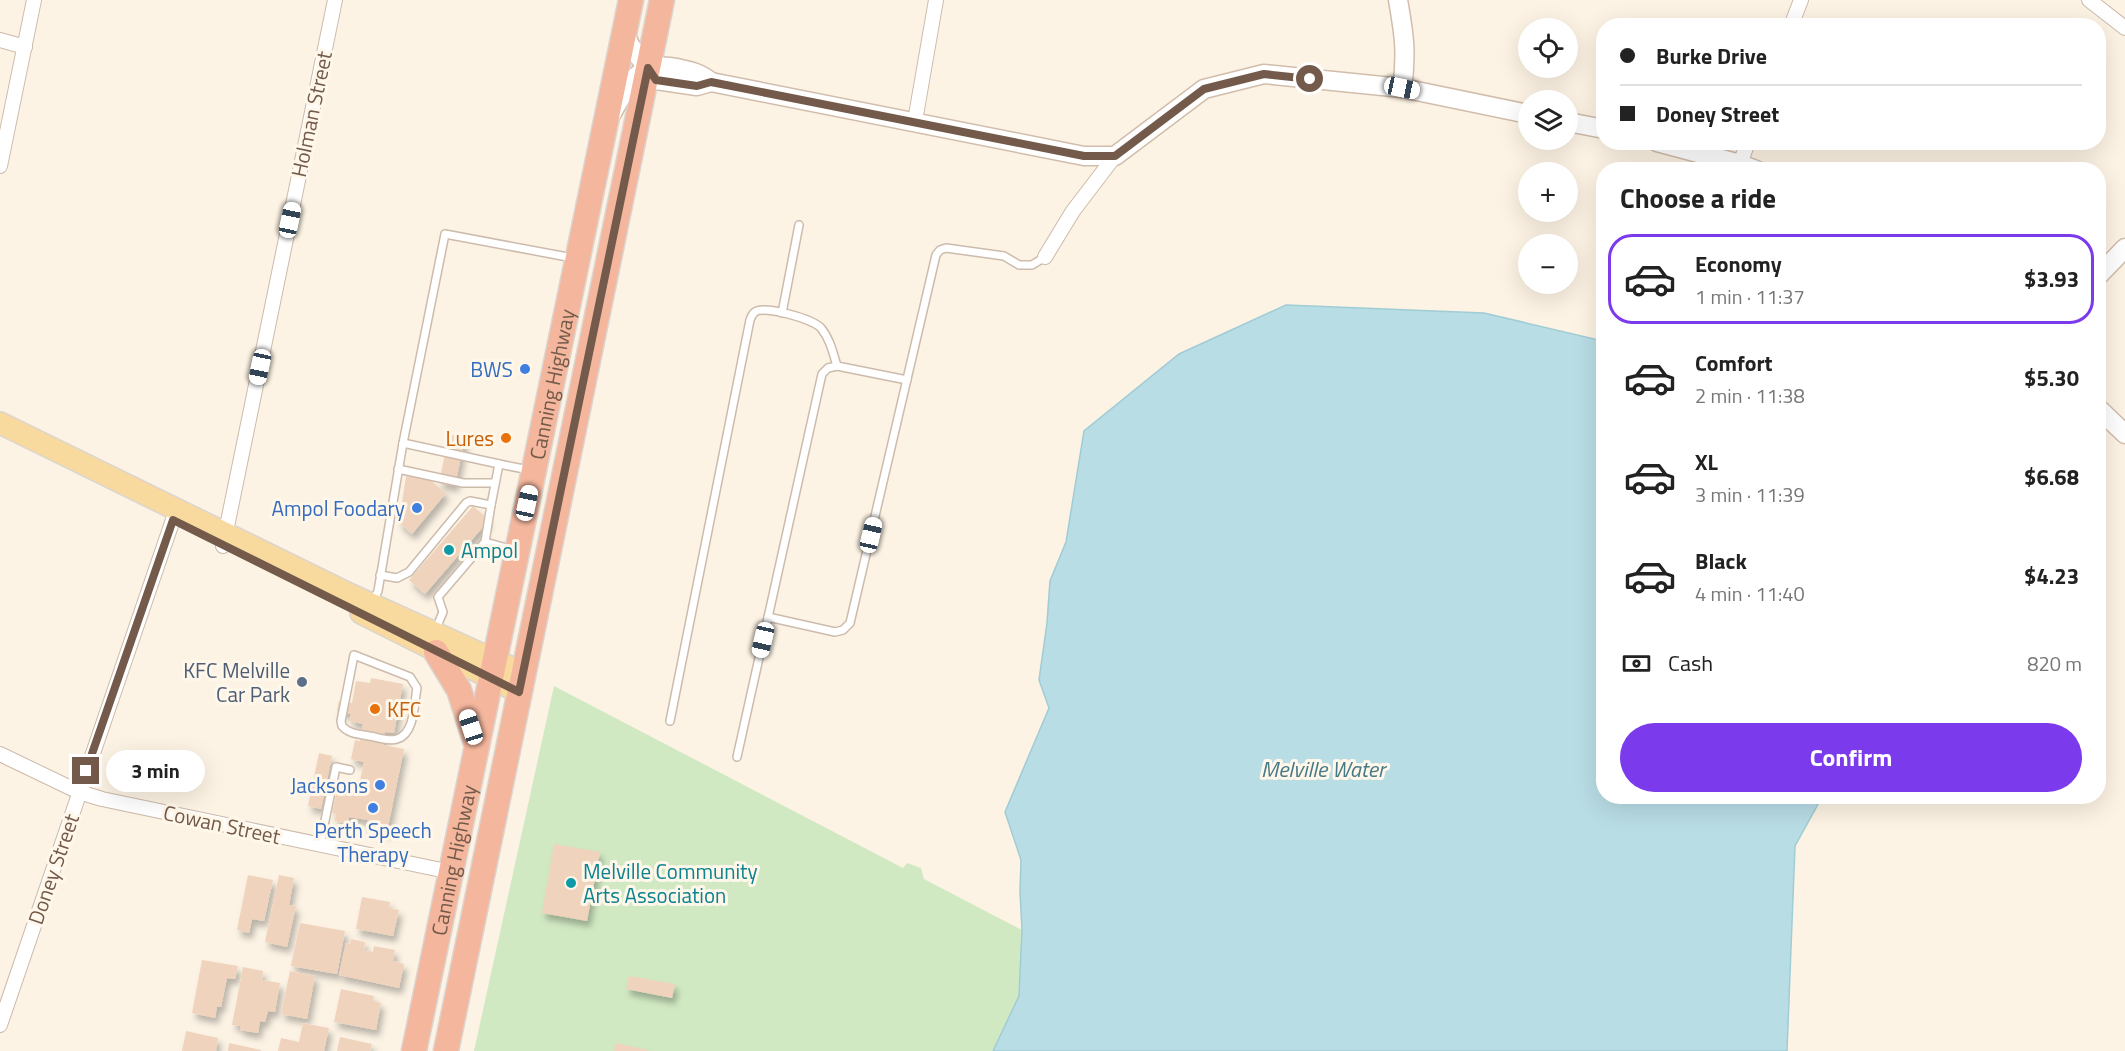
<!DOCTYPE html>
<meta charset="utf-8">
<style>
:root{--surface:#fff;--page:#f2f2f2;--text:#222;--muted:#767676;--line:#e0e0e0;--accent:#7c3aed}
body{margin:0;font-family:"Titillium Web",sans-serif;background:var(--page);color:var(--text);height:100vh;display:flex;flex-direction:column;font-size:22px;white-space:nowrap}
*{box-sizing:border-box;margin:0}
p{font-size:20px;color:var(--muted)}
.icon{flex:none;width:33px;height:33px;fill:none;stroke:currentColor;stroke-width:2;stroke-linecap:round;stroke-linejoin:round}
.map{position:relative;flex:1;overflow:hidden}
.drawer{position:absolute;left:1596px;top:162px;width:510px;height:642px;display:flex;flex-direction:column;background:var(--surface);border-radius:24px;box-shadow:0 6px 24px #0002}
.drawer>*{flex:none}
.banner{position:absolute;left:1596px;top:18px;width:510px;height:132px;border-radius:24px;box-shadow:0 6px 24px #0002;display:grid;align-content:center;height:132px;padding:0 24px;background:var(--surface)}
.tools{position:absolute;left:1518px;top:18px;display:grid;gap:12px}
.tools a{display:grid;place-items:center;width:60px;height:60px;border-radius:50%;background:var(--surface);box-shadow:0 6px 24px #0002;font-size:30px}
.end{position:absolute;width:27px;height:27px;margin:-14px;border:8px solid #735a4a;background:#fff;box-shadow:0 0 0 3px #fff}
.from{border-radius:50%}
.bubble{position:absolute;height:42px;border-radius:21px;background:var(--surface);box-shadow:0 6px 24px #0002;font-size:20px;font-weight:700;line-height:42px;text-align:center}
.car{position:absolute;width:18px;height:36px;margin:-18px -9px;border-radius:8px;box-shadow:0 0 4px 2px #0007;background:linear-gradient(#fff 24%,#345 0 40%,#fff 0 76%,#345 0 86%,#fff 0)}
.banner b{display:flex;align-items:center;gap:21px;height:57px;font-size:22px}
.banner b+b{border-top:2px solid var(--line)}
.banner i{width:15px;height:15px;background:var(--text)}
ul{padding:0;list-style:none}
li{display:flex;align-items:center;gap:18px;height:90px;margin:0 12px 9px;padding:0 12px;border:3px solid transparent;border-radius:24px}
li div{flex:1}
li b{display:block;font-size:22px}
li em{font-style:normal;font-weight:700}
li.selected{border-color:var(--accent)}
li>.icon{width:54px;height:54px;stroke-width:1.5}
h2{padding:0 24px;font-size:27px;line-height:72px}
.pay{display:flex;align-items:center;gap:15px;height:66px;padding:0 24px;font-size:22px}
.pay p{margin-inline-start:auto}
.cta{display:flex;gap:12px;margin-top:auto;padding:12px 24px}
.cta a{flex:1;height:69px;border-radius:36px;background:var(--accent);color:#fff;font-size:24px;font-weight:700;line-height:69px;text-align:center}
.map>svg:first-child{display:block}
</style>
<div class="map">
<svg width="2125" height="1051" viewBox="0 0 2125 1051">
<defs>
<filter id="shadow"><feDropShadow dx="3.5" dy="6" stdDeviation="3" flood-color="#0004"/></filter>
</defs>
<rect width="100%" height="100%" fill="#fcf3e4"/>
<!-- green -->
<polygon fill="#d1e9c3" points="554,686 903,868 907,863 921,868 924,879 1022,930 1019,996 993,1051 474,1051"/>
<!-- water -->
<polygon fill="#b9dde5" stroke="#a0ccd6" stroke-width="1.5" points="1286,305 1484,313 1603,341 1604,796 1822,797 1795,846 1787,1051 993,1051 1019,996 1022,930 1020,892 1021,860 1005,812 1049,708 1039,680 1047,623 1050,581 1066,542 1084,431 1179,354"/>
<!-- building -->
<g fill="#f0d3bd" filter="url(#shadow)">
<polygon points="449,434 465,438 455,486 439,483"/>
<polygon points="406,476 430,480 446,493 412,534 399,523"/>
<polygon points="473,506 489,520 425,594 409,580"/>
<polygon points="371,678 403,684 394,733 385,732 383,745 404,749 387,832 367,828 368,820 349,817 348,824 335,821 336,814 332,813 339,781 359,785 364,762 351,759 355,740 360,741 363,724 349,721 351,714 337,711 339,701 352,703 356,681 370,683"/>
<polygon points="319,753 332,756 321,809 308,806"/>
<polygon points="554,844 600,852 587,921 542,913"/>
<polygon points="248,875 273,880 264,921 252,919 249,933 237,930"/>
<polygon points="279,875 294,878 289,905 296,906 287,947 265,942"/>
<polygon points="362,897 390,902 389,908 399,910 393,936 356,929"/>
<polygon points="300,923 345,931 337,974 291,966"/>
<polygon points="351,939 365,942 364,950 373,952 374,946 395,950 393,961 404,964 399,988 339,975 346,943 350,944"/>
<polygon points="202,960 238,966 235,979 227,978 221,1007 217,1007 215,1018 192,1013"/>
<polygon points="243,967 263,971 262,980 280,983 275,1012 268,1011 265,1022 260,1021 258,1033 240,1030 241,1026 232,1025"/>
<polygon points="290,971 315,976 307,1019 281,1014"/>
<polygon points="629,976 675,984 672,998 626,989"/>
<polygon points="341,989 374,996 373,1001 381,1003 376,1030 334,1022"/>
<polygon points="303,1023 329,1028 324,1051 278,1051 281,1038 299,1042"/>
<polygon points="186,1031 218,1038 216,1051 182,1051"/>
<polygon points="340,1037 372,1044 370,1051 337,1051"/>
<polygon points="229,1043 261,1050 261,1051 228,1051"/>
<polygon points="616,1043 648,1050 648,1051 614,1051"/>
</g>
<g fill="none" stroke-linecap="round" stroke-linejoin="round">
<!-- lane casing -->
<g stroke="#cdbbab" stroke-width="10">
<g id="lane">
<polyline points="782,313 799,225"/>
<polyline points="403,443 499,464"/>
<polyline points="398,469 463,483 495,483"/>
<polyline points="491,505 499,464 529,470"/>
<polyline points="485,542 514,550"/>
<polyline points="380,575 397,578 409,572 466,503 470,501 491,505 485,542 438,597 443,612 435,631"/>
<polyline points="373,601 378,591 403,443 445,234 573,258"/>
<polyline points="768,617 835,632 843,630 850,623 936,255 940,250 946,248 1004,256 1019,265 1032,265 1045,257"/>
<path d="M354 655 410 677 417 688C414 703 415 734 397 739 389 742 377 737 369 736 359 734 349 734 342 726L341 721Z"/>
<path d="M670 721 750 320C751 318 752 314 755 312 764 305 813 319 821 328 830 339 833 353 837 366"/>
<polyline points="737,757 822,374 828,368 837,366 907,380"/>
<polyline points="320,845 336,767 350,770"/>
</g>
</g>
<!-- street casing -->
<g stroke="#cdbbab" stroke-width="16">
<g id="street">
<polyline points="2089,0 2125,28"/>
<polyline points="1791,26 1801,0"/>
<polyline points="0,40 25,47"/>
<polyline points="915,121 936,0"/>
<polyline points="1740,164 1748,142"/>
<polyline points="0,166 34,0"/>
<polyline points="1045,257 1073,211 1115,156"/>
<polyline points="223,546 335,0"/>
<polyline points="0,754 79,792 102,799 451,872"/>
<polyline points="0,1025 177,508"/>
</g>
</g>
<!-- secondary casing -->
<g stroke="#d2bdab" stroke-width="21">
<g id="secondary">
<path d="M1398 0C1404 34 1407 53 1402 88"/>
<polyline points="624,31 630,45 656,80 697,86 711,82"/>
<path d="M612 113C629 83 638 60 677 68 691 71 700 73 711 82L1084 156H1115L1204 89 1264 74 1402 88 1528 114"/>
<polyline points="1568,122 1604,129"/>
<polyline points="1657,142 1740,164 1756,170"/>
<polyline points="2098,276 2125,248"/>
<polyline points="2098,408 2125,434"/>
</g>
</g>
<!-- primary casing -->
<g stroke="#dbd4d0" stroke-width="24">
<g id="primary">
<polyline points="0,423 349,594 523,673"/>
<polyline points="361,613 519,692"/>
</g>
</g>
<!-- highway casing -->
<g stroke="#dbd4d0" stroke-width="27">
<g id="highway">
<polyline points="436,652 459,690 476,743"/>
<path id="s1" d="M414 1051 631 0"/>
<polyline points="446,1051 662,0"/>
</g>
</g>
<!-- lane -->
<use href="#lane" stroke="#fff" stroke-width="7"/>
<!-- street -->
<use href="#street" stroke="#fff" stroke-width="14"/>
<!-- secondary -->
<use href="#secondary" stroke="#fff" stroke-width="18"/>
<!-- primary -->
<use href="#primary" stroke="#f8da9e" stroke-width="21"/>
<!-- highway -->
<use href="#highway" stroke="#f4b69d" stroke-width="24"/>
</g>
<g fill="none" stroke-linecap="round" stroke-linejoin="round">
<!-- route -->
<polyline stroke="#735a4a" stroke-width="8" points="86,771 173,520 519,692 648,68 656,80 697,86 711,82 1084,156 1115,156 1204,89 1264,74 1310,79"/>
</g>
<!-- markers -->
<g fill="#3f7fe0" stroke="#fff7ea" stroke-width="2">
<circle cx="525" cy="369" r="6"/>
<circle cx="417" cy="508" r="6"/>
<circle cx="380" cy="785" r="6"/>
<circle cx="373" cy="808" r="6"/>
</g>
<g fill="#e8710a" stroke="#fff7ea" stroke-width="2">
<circle cx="506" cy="438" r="6"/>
<circle cx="375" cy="709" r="6"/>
</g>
<g fill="#0f9aa8" stroke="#fff7ea" stroke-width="2">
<circle cx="449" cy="550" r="6"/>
<circle cx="571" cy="883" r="6"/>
</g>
<circle fill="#5c6f8a" stroke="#fff7ea" stroke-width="2" cx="302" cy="682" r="6"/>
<g text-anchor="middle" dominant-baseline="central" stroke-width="6" stroke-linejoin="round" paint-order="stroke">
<!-- street labels -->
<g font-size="21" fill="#735a4a" stroke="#fff7ea">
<text transform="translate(311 114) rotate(-78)">Holman Street</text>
<text stroke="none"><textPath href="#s1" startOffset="681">Canning Highway</textPath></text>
<text transform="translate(222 824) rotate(12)">Cowan Street</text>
<text stroke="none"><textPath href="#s1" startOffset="195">Canning Highway</textPath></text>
<text transform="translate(53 869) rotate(-71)">Doney Street</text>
</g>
<!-- shop labels -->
<g font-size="21" fill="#366cbe" stroke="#fff7ea" text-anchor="end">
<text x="513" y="369">BWS</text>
<text x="405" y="508">Ampol Foodary</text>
<text x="368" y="785">Jacksons</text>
<text x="373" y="830" text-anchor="middle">Perth Speech<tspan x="373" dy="24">Therapy</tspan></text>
</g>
<!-- food labels -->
<g font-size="21" fill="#c56008" stroke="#fff7ea" text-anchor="end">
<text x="494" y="438">Lures</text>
<text x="387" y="709" text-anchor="start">KFC</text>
</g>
<!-- culture labels -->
<g font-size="21" fill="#0d838f" stroke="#fff7ea" text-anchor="start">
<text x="461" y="550">Ampol</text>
<text x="583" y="871">Melville Community<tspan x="583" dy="24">Arts Association</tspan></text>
</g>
<!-- service labels -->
<g font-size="21" fill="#4e5e75" stroke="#fff7ea" text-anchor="end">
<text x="290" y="670">KFC Melville<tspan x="290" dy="24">Car Park</tspan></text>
</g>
<!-- water labels -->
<g font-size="22" font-style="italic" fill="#457a86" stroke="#fff7ea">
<text x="1323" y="769">Melville Water</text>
</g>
</g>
</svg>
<div class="tools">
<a><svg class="icon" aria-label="locate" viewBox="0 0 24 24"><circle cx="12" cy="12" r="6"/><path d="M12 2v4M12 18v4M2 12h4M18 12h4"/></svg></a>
<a><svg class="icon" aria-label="layers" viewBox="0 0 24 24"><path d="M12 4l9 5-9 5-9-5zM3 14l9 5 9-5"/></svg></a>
<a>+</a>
<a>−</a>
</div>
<i class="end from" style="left:1310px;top:79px"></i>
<i class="end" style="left:86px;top:771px"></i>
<div class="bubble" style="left:106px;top:750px;width:99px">3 min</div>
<i class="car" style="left:1402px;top:88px;rotate:102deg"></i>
<i class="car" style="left:290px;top:220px;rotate:12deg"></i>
<i class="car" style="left:260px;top:367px;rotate:192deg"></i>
<i class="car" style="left:527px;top:503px;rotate:12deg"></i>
<i class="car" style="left:871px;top:535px;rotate:13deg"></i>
<i class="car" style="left:763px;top:640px;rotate:193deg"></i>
<i class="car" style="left:471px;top:727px;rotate:342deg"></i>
<div class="banner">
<b><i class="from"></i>Burke Drive</b>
<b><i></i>Doney Street</b>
</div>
<section class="drawer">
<h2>Choose a ride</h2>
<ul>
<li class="selected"><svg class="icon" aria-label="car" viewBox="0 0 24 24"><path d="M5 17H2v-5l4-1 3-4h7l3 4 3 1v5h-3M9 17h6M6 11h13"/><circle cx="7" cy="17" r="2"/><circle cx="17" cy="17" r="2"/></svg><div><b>Economy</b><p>1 min · 11:37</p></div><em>$3.93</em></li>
<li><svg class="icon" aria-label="car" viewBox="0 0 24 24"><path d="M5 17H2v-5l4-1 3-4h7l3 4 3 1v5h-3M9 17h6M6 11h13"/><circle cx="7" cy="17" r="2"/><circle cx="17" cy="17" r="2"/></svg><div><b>Comfort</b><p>2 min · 11:38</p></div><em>$5.30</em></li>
<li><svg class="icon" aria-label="car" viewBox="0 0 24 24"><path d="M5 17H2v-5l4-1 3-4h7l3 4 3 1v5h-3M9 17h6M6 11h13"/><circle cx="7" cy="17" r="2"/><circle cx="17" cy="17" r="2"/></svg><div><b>XL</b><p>3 min · 11:39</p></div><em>$6.68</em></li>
<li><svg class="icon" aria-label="car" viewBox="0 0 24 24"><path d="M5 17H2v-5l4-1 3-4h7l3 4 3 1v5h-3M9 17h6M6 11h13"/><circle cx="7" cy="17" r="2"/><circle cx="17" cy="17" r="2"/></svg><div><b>Black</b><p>4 min · 11:40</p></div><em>$4.23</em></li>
</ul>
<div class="pay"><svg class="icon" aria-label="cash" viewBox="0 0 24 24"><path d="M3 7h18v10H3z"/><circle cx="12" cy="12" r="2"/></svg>Cash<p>820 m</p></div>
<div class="cta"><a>Confirm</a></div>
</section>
</div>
